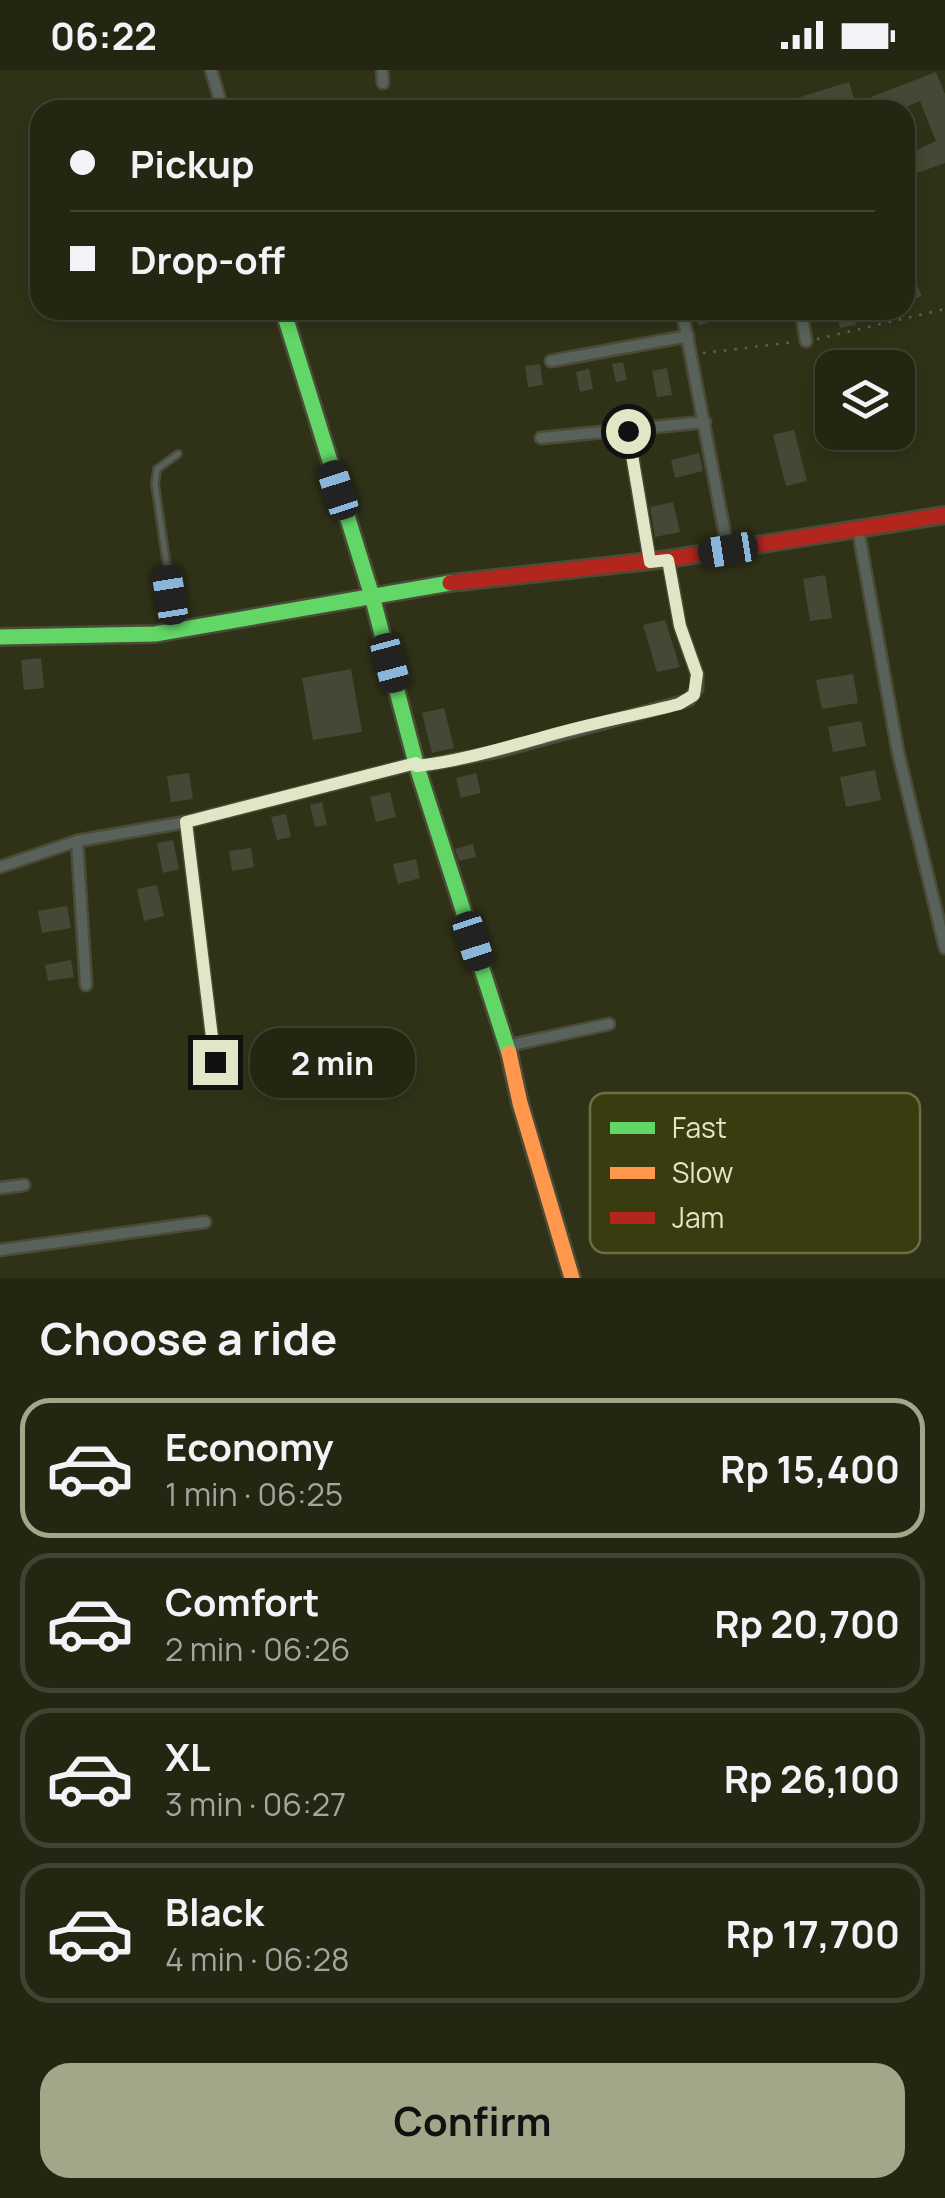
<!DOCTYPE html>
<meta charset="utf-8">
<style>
:root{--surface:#242612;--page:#303220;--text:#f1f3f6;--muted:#a3a59f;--line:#414332;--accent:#a3a78a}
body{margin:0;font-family:Manrope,sans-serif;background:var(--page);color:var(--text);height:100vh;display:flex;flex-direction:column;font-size:38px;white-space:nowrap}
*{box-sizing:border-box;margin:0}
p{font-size:32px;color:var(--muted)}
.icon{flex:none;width:55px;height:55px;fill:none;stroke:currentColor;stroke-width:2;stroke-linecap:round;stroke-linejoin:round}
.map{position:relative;height:1208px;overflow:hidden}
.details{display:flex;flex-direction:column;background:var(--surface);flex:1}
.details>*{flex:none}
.banner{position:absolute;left:30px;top:30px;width:885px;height:220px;border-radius:30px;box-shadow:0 5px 15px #0003,0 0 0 2px var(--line);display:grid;align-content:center;height:220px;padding:0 40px;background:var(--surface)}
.fabs{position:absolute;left:815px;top:280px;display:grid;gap:20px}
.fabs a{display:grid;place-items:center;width:100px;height:100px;border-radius:20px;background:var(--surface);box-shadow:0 5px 15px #0003,0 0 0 2px var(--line);font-size:50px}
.end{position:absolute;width:45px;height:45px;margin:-22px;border:12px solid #e1e6c7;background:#111;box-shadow:0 0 0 5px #111}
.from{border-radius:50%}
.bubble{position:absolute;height:70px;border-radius:30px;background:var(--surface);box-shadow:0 5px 15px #0003,0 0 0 2px var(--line);font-size:32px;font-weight:700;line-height:70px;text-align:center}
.car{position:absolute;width:30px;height:60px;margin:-30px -15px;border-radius:12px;box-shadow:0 0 8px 2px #0007;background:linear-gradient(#222 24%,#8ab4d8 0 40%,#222 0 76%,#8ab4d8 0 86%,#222 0)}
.banner b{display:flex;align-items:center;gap:35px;height:95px;font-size:38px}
.banner b+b{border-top:2px solid var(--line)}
.banner i{width:25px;height:25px;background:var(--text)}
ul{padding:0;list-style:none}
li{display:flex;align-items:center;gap:30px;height:140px;margin:0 20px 15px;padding:0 20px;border:5px solid var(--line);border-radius:30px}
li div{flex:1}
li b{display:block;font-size:38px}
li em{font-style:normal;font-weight:700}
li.selected{border-color:var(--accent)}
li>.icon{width:90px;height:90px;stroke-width:1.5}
h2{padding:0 40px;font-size:45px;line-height:120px}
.primary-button{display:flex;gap:20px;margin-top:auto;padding:20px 40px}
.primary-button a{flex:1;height:115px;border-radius:30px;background:var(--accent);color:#111;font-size:40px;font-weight:700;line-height:115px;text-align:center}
.status{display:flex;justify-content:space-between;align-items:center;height:70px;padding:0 50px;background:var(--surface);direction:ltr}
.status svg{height:28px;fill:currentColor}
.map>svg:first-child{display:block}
</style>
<div class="status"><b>06:22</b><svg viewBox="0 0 49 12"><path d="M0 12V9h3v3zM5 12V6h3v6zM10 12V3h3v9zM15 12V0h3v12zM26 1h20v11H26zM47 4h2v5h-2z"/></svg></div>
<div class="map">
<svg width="945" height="1208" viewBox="0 0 945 1208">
<rect width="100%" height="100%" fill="#303218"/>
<!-- building -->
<g fill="#434935">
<polygon points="936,2 945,24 945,93 914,104 905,85 936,71 920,31 899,40 877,40 871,27"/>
<polygon points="849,12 854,28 816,40 797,40 794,29"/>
<polygon points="914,208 922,226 908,232 905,212"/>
<polygon points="693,240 737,240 737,241 699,256"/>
<polygon points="836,240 852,240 856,255 840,258"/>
<polygon points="623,292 627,310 616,312 612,294"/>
<polygon points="540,294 543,315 528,317 525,296"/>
<polygon points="667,298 672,325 657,327 652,301"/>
<polygon points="589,299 593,319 580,322 576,302"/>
<polygon points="794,360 807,411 786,416 773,365"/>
<polygon points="699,383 703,401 675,408 671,390"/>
<polygon points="673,432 680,462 655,467 650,437"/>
<polygon points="825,505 832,548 810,551 803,509"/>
<polygon points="665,550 680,597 657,602 643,555"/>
<polygon points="41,588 44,618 24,620 21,590"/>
<polygon points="351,599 362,662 313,670 302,608"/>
<polygon points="853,604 858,633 822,639 816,610"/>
<polygon points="444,638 454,678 432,683 422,643"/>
<polygon points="861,651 866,676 833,682 828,657"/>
<polygon points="875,700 881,730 846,737 840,707"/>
<polygon points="189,703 193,729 171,732 167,706"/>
<polygon points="476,703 481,723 461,728 456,708"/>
<polygon points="390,722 396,747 376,752 370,727"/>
<polygon points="322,732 327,755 315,757 310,735"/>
<polygon points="286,744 291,767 277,770 271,747"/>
<polygon points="173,770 179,799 163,803 157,773"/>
<polygon points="473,774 476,787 459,791 455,779"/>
<polygon points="251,778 254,797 232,801 229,781"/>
<polygon points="416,789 420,808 398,814 393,794"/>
<polygon points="157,815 164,846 144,851 137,819"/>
<polygon points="67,836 71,858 42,863 38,841"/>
<polygon points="71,890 74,907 48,911 45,895"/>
</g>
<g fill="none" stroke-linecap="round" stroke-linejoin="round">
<!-- lane casing -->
<g stroke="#4b4c37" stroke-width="10">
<polyline id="lane" points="176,558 155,414 157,399 178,384"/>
</g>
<!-- street casing -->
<g stroke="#4b4c37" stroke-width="15">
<g id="street">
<polyline points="211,0 223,40"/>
<polyline points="382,0 383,13"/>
<polyline points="682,240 728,480"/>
<polyline points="801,240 806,271"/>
<polyline points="551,291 688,266"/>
<polyline points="628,361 650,492"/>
<polyline points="541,368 705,352"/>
<polyline points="858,459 898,682 945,878"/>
<polyline points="417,697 500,681 689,630 697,619 697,604 680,556 668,489"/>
<polyline points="186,752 215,993"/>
<polyline points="77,771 86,915"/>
<polyline points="0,797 77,771 186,752 409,695"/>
<polyline points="507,976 609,954"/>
<polyline points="0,1118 24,1115"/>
<polyline points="0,1180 205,1152"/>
</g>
</g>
<!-- fast casing -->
<g stroke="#4b4c37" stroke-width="20">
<g id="fast">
<polyline points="283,240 372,526 417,697 509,983"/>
<polyline points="0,567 155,564 450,513"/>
</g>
</g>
<!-- slow casing -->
<g stroke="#4b4c37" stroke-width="20">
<polyline id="slow" points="509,983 520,1033 572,1208"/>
</g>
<!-- jam casing -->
<g stroke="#4b4c37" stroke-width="20">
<polyline id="jam" points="450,513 668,489 945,445"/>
</g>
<!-- path -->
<g stroke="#5d6359" stroke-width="2.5" stroke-dasharray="2.5 8" stroke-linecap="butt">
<polyline points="817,269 945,239"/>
<polyline points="703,283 795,272"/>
</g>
<!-- lane -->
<use href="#lane" stroke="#58625a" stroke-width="5"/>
<!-- street -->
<use href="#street" stroke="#58625a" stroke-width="10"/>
<!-- fast -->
<use href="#fast" stroke="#63d668" stroke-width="15"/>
<!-- slow -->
<use href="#slow" stroke="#ff974d" stroke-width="15"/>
<!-- jam -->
<use href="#jam" stroke="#b3261e" stroke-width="15"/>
</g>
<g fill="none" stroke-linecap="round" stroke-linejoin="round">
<!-- route -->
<path stroke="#e1e6c7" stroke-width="12" d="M215 992 186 752 416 693 417 696C460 691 499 679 540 668 586 654 633 646 679 634L694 625 697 604 680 556 668 490 650 492 628 361"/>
</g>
<!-- legend -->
<rect x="590" y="1023" width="330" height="160" rx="15" fill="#383c0e" stroke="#6b6f46" stroke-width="2.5"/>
<rect x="610" y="1052" width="45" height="12" fill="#63d668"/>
<rect x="610" y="1097" width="45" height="12" fill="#ff974d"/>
<rect x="610" y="1142" width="45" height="12" fill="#b3261e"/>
<g font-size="28" fill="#e1e6c7">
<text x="672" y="1068">Fast</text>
<text x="672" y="1113">Slow</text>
<text x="672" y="1158">Jam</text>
</g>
</svg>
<div class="fabs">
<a><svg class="icon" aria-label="layers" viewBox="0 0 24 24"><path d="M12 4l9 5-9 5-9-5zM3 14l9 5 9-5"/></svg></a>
</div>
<i class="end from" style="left:628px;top:361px"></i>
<i class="end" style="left:215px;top:992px"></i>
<div class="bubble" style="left:250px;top:958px;width:165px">2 min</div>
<i class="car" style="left:338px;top:420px;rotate:342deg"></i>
<i class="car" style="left:728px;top:480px;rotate:261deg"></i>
<i class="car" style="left:170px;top:525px;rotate:351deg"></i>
<i class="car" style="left:390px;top:593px;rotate:165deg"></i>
<i class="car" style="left:473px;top:871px;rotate:162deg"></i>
<div class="banner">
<b><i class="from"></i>Pickup</b>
<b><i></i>Drop-off</b>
</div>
</div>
<section class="details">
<h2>Choose a ride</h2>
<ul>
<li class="selected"><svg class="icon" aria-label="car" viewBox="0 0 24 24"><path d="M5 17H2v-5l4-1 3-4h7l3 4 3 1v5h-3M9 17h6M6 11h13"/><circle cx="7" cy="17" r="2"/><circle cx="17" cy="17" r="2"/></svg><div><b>Economy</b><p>1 min · 06:25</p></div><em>Rp 15,400</em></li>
<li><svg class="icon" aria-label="car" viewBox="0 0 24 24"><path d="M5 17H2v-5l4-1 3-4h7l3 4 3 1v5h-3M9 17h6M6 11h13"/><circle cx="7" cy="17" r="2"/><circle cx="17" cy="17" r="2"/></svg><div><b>Comfort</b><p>2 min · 06:26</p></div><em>Rp 20,700</em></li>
<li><svg class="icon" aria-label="car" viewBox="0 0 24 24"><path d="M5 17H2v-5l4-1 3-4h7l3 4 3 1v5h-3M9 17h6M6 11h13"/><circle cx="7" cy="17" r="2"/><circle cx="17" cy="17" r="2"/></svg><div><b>XL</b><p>3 min · 06:27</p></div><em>Rp 26,100</em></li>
<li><svg class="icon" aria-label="car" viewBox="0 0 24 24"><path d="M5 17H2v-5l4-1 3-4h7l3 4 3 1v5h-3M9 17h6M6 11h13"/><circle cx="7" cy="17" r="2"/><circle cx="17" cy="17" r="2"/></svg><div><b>Black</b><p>4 min · 06:28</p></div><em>Rp 17,700</em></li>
</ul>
<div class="primary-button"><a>Confirm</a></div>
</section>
